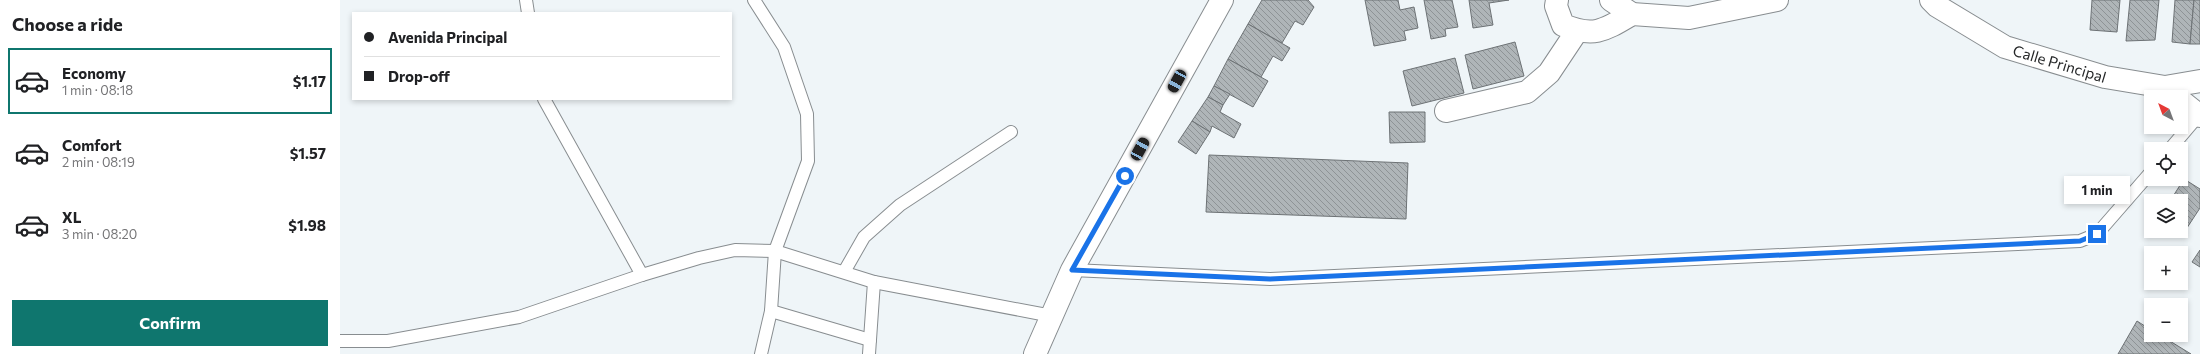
<!DOCTYPE html>
<meta charset="utf-8">
<style>
:root{--surface:#fff;--page:#f2f2f2;--text:#202124;--muted:#757577;--line:#e0e0e0;--accent:#0f766e}
body{margin:0;font-family:Commissioner,sans-serif;background:var(--page);color:var(--text);height:100vh;display:flex;flex-direction:column;font-size:15px;white-space:nowrap}
*{box-sizing:border-box;margin:0}
p{font-size:13px;color:var(--muted)}
.icon{flex:none;width:22px;height:22px;fill:none;stroke:currentColor;stroke-width:2;stroke-linecap:round;stroke-linejoin:round}
.map{position:relative;flex:1;overflow:hidden}
.panel{display:flex;flex-direction:column;background:var(--surface);width:340px}
.panel>*{flex:none}
.top-card{position:absolute;left:12px;top:12px;width:380px;height:88px;border-radius:0px;box-shadow:0 2px 6px #0003;display:grid;align-content:center;height:88px;padding:0 12px;background:var(--surface)}
.needle{width:26px;rotate:319deg}
.tools{position:absolute;left:1804px;top:90px;display:grid;gap:8px}
.tools a{display:grid;place-items:center;width:44px;height:44px;border-radius:0px;background:var(--surface);box-shadow:0 2px 6px #0003;font-size:20px}
.end{position:absolute;width:18px;height:18px;margin:-9px;border:5px solid #1a73e8;background:#fff;box-shadow:0 0 0 2px #fff}
.from{border-radius:50%}
.bubble{position:absolute;height:28px;border-radius:0px;background:var(--surface);box-shadow:0 2px 6px #0003;font-size:13px;font-weight:700;line-height:28px;text-align:center}
.car{position:absolute;width:12px;height:24px;margin:-12px -6px;border-radius:5px;box-shadow:0 0 3px 1px #0007;background:linear-gradient(#222 24%,#8ab4d8 0 40%,#222 0 76%,#8ab4d8 0 86%,#222 0)}
.top-card b{display:flex;align-items:center;gap:14px;height:38px;font-size:15px}
.top-card b+b{border-top:1px solid var(--line)}
.top-card i{width:10px;height:10px;background:var(--text)}
ul{padding:0;list-style:none}
li{display:flex;align-items:center;gap:12px;height:66px;margin:0 8px 6px;padding:0 4px;border:2px solid transparent;border-radius:0px}
li div{flex:1}
li b{display:block;font-size:15px}
li em{font-style:normal;font-weight:700}
li.on{border-color:var(--accent)}
li>.icon{width:36px;height:36px;stroke-width:1.5}
h2{padding:0 12px;font-size:18px;line-height:48px}
.cta{display:flex;gap:8px;margin-top:auto;padding:8px 12px}
.cta a{flex:1;height:46px;border-radius:0px;background:var(--accent);color:#fff;font-size:16px;font-weight:700;line-height:46px;text-align:center}
main{display:flex;flex:1;min-height:0}
.map>svg:first-child{display:block}
</style>
<main>
<section class="panel">
<h2>Choose a ride</h2>
<ul>
<li class="on"><svg class="icon" aria-label="car" viewBox="0 0 24 24"><path d="M5 17H2v-5l4-1 3-4h7l3 4 3 1v5h-3M9 17h6M6 11h13"/><circle cx="7" cy="17" r="2"/><circle cx="17" cy="17" r="2"/></svg><div><b>Economy</b><p>1 min · 08:18</p></div><em>$1.17</em></li>
<li><svg class="icon" aria-label="car" viewBox="0 0 24 24"><path d="M5 17H2v-5l4-1 3-4h7l3 4 3 1v5h-3M9 17h6M6 11h13"/><circle cx="7" cy="17" r="2"/><circle cx="17" cy="17" r="2"/></svg><div><b>Comfort</b><p>2 min · 08:19</p></div><em>$1.57</em></li>
<li><svg class="icon" aria-label="car" viewBox="0 0 24 24"><path d="M5 17H2v-5l4-1 3-4h7l3 4 3 1v5h-3M9 17h6M6 11h13"/><circle cx="7" cy="17" r="2"/><circle cx="17" cy="17" r="2"/></svg><div><b>XL</b><p>3 min · 08:20</p></div><em>$1.98</em></li>
</ul>
<div class="cta"><a>Confirm</a></div>
</section>
<div class="map">
<svg width="1860" height="354" viewBox="0 0 1860 354">
<defs>
<pattern id="building-back-hatch" width="6" height="6" patternUnits="userSpaceOnUse"><rect width="6" height="6" fill="#afb5b8"/><path d="M-1 5l2 2M0 0l6 6M5-1l2 2" fill="none" stroke="#8e9396"/></pattern>
</defs>
<rect width="100%" height="100%" fill="#eff5f8"/>
<!-- building -->
<g fill="url(#building-back-hatch)" stroke="#6d7275">
<polygon points="922,0 968,0 974,7 963,25 955,21 942,43 908,24"/>
<polygon points="1025,0 1058,0 1060,10 1074,7 1078,28 1064,31 1066,40 1034,46"/>
<polygon points="1084,0 1112,0 1118,27 1105,29 1106,36 1091,39"/>
<polygon points="1129,0 1169,0 1149,3 1153,25 1133,28"/>
<polygon points="1752,0 1780,0 1777,32 1750,30"/>
<polygon points="1790,0 1819,0 1815,40 1786,41"/>
<polygon points="1835,0 1854,0 1850,44 1832,42"/>
<polygon points="1854,0 1860,0 1860,44 1850,44"/>
<polygon points="908,24 950,48 942,61 933,56 921,77 888,59"/>
<polygon points="1175,42 1184,76 1133,89 1125,55"/>
<polygon points="1115,58 1124,93 1072,106 1063,71"/>
<polygon points="888,59 928,81 913,107 874,86"/>
<polygon points="874,86 890,94 883,105 868,97"/>
<polygon points="868,97 883,105 880,112 901,124 894,138 872,126 870,132 852,121"/>
<polygon points="1049,112 1085,112 1085,142 1050,143"/>
<polygon points="852,121 870,132 856,154 838,142"/>
<polygon points="869,155 1068,163 1066,219 866,212"/>
<polygon points="1844,179 1860,189 1860,208 1843,234 1838,231 1841,231 1841,201 1830,201"/>
<polygon points="1860,250 1860,267 1852,262"/>
<polygon points="1797,321 1811,330 1811,335 1820,335 1851,354 1778,354"/>
</g>
<g fill="none" stroke-linecap="round" stroke-linejoin="round">
<!-- lane casing -->
<g stroke="#888d90" stroke-width="14">
<g id="lane">
<polyline points="186,0 188,13"/>
<polyline points="414,0 444,47 467,114 468,161 435,251 431,311 421,354"/>
<polyline points="204,99 302,275"/>
<polyline points="1830,149 1859,115"/>
<polyline points="732,270 930,279 1740,241 1757,234 1811,172"/>
<polyline points="504,272 524,237 560,205 671,132"/>
<polyline points="431,311 530,340"/>
<polyline points="0,341 48,341 179,317 302,275 359,258 395,250 435,251 534,282 712,316"/>
<polyline points="529,354 534,282"/>
</g>
</g>
<!-- street casing -->
<g stroke="#888d90" stroke-width="24">
<g id="street">
<path d="M1217 0 1216 6 1223 25C1254 38 1265 30 1292 14"/>
<polyline points="1271,0 1292,14 1349,18 1437,0"/>
<path id="s1" d="M1591 0 1597 6 1665 47 1765 77 1825 87 1860 81"/>
<polyline points="1841,101 1860,116"/>
<polyline points="1106,111 1187,92 1209,73 1237,31"/>
<polyline points="695,354 732,270 882,0"/>
</g>
</g>
<!-- lane -->
<use href="#lane" stroke="#fff" stroke-width="12"/>
<!-- street -->
<use href="#street" stroke="#fff" stroke-width="22"/>
</g>
<g fill="none" stroke-linecap="round" stroke-linejoin="round">
<!-- route -->
<polyline stroke="#1a73e8" stroke-width="5" points="785,176 732,270 930,279 1740,241 1757,234"/>
</g>
<g text-anchor="middle" dominant-baseline="central" stroke-width="4" stroke-linejoin="round" paint-order="stroke">
<!-- street labels -->
<g font-size="15" fill="#252728" stroke="#eff5f8">
<text stroke="none"><textPath href="#s1" startOffset="145">Calle Principal</textPath></text>
</g>
</g>
</svg>
<div class="tools">
<a><svg class="needle" viewBox="-14 -14 28 28"><path d="M0-13l5 13h-10z" fill="#e53935"/><path d="M0 13l5-13h-10z" fill="#757577"/></svg></a>
<a><svg class="icon" aria-label="locate" viewBox="0 0 24 24"><circle cx="12" cy="12" r="6"/><path d="M12 2v4M12 18v4M2 12h4M18 12h4"/></svg></a>
<a><svg class="icon" aria-label="layers" viewBox="0 0 24 24"><path d="M12 4l9 5-9 5-9-5zM3 14l9 5 9-5"/></svg></a>
<a>+</a>
<a>−</a>
</div>
<i class="end from" style="left:785px;top:176px"></i>
<i class="end" style="left:1757px;top:234px"></i>
<div class="bubble" style="left:1724px;top:176px;width:66px">1 min</div>
<i class="car" style="left:837px;top:81px;rotate:209deg"></i>
<i class="car" style="left:800px;top:149px;rotate:29deg"></i>
<div class="top-card">
<b><i class="from"></i>Avenida Principal</b>
<b><i></i>Drop-off</b>
</div>
</div>
</main>
